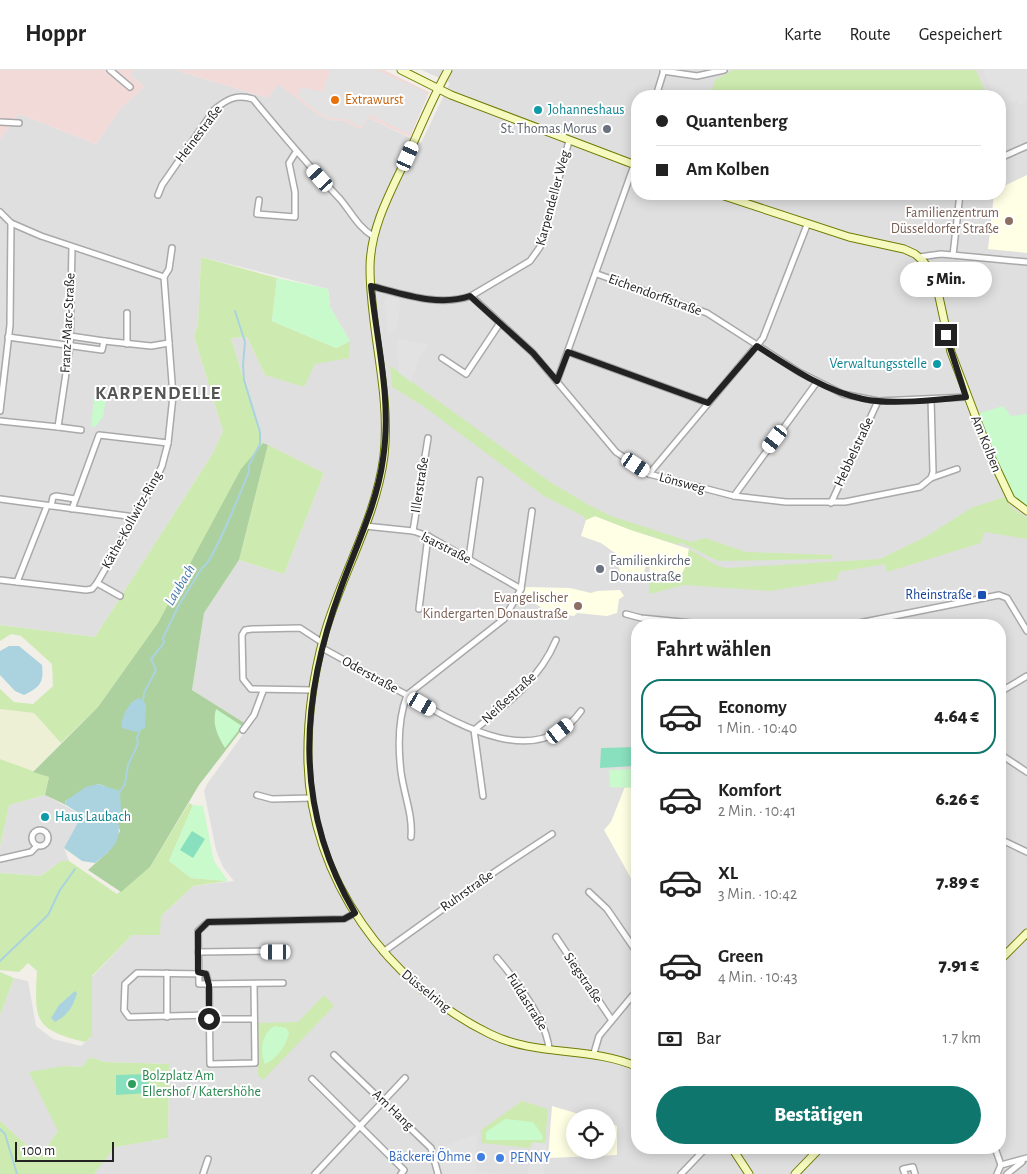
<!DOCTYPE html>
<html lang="de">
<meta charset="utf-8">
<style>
:root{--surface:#fff;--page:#f6f6f6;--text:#222;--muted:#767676;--line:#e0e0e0;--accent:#0f766e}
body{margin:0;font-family:"Alegreya Sans",sans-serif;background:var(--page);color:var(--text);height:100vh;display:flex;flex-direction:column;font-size:19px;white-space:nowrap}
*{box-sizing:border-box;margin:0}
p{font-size:16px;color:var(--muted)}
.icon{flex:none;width:28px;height:28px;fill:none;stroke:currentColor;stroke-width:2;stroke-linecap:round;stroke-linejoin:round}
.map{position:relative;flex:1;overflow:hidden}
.side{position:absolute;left:631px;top:549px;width:375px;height:535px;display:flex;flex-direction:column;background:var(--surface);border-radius:20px;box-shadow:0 2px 12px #0003}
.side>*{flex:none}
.guide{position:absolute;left:631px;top:20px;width:375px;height:110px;border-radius:20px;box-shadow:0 2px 12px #0003;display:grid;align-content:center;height:110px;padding:0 25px;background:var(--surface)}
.controls{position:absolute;left:566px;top:1039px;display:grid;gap:10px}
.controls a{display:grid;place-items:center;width:50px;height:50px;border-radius:50%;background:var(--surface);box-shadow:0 2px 12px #0003;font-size:25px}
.scale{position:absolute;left:15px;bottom:12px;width:99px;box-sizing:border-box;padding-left:5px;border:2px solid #222;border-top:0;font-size:14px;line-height:18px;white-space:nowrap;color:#222;-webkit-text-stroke:4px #fff;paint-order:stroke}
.end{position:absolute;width:22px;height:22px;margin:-11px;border:6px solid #222;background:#fff;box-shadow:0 0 0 2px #fff}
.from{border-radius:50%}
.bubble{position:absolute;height:35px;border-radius:18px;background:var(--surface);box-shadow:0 2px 12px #0003;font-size:16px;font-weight:800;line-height:35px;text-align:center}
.car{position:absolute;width:15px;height:30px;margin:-15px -8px;border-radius:6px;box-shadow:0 0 4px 1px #0007;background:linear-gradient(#fff 24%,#345 0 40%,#fff 0 76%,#345 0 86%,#fff 0)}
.guide b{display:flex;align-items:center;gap:18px;height:48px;font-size:19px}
.guide b+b{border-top:1px solid var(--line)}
.guide i{width:12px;height:12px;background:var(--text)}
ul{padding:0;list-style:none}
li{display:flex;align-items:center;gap:15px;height:75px;margin:0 10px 8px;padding:0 15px;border:2px solid transparent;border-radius:20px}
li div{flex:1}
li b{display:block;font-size:19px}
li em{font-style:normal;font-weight:800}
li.on{border-color:var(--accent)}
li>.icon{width:45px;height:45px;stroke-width:1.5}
h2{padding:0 25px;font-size:22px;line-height:60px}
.pay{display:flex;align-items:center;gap:12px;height:55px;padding:0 25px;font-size:19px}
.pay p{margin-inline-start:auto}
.action{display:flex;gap:10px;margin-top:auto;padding:10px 25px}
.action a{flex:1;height:58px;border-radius:30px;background:var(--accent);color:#fff;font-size:20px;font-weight:800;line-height:58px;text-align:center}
header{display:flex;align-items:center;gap:30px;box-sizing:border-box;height:70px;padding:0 25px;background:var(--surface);border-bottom:1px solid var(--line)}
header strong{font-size:24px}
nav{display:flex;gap:28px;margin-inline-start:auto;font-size:18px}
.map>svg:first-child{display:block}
</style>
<header>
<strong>Hoppr</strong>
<nav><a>Karte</a><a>Route</a><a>Gespeichert</a></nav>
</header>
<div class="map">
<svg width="1027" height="1104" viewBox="0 0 1027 1104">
<rect width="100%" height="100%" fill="#f2efe9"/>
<!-- residential -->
<g fill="#e0dfdf" fill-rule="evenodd">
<path d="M134 0H175L268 28 278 13 317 44 330 50 344 51 360 59 369 48 421 73 450 13 422 0H1027V1104H94L114 1077 168 1068 169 994 105 992 90 987 83 997 64 996 58 1061 40 1087 0 1051V945L14 908 28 911 36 956 53 969 81 976 92 966V907L132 865 161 846 193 816 234 811 223 797 216 780 204 721 207 714 249 656 192 620 204 543 239 490 284 504 324 403 263 373 231 268 247 267 265 305 315 294 350 271 330 237 328 219 201 187 198 254 194 266 223 361 213 383 95 567 0 555V69L19 44 96 74 120 39 144 17 130 5ZM638 26H1000V124H638ZM638 555H1000V1078H638ZM575 1048H608V1080H575Z"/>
<polygon points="45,725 82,745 64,778 69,791 61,791 41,806 0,803 0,777 9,735"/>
</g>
<!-- commercial -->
<g fill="#f2dad9">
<polygon points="0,0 134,0 130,5 144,17 120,39 96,74 19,44 0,69"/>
<polygon points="175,0 384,0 429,22 410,67 369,48 360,59 344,51 330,50 317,44 278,14 268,28"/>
</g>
<!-- education -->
<g fill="#ffffe5">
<polygon points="1027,105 1027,183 988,179 994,124 1000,124 1000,118"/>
<polygon points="595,446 631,460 689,479 686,496 682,504 649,506 650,495 646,494 643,508 622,509 615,483 601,473 581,466 586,450"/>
<polygon points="526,517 570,518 591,523 597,521 620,520 624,526 619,529 617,543 607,546 577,543 574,546 549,543 523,525"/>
<polygon points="626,714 637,715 637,819 604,760 611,752"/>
<polygon points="552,1036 589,1047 575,1048 575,1080 608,1080 608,1053 617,1056 617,1085 548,1088"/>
</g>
<!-- farmland -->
<polygon fill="#eef0d5" points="0,639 34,643 61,673 33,702 0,689"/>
<!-- grass -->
<g fill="#cdebb0">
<polygon points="733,0 976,0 987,26 710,26 715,10"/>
<polygon points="201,187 277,208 272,251 336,278 350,271 349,288 315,294 304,317 265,305 247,267 231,268 263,373 241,400 158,554 98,637 61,673 34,643 0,639 0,619 14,632 33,634 53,616 52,594 21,566 11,564 0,571 0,555 95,567 213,383 223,361 194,266 198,254"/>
<polygon points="390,296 550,412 587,434 611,446 691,472 705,468 746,482 834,485 831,489 718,491 680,472 679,475 631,460 595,446 586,450 583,446 544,426 423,336 392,317"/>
<polygon points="268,375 324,403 284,504 239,490"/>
<polygon points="1004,427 1012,438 1027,448 1027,469 984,462 981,473 887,502 885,494 839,502 837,510 770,521 684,515 649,524 649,506 682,504 686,496 689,479 718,496 726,498 880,489 927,466 971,438"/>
<polygon points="0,689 49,707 45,725 9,735 0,777"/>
<path d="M189 733 193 735 169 791 191 808 228 811 193 816 161 846 160 865H132L92 906V966L85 972C35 960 34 951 37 901L28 893 19 902 0 900V803L41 806 61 791H69L117 824 150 797Z"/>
<polygon points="0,902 14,908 0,945"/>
<polygon points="324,925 334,936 263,1010 258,1005 258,953 298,952"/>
<polygon points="90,987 105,992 169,994 168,1068 115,1077 94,1104 0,1104 0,1051 40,1087 58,1061 29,1002 64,996 82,997"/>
<polygon points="522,1031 548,1039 545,1073 531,1073 530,1078 481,1073 481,1060"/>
</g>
<!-- forest -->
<polygon fill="#add19e" points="263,373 268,375 239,490 204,543 192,620 246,654 199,715 150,797 121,822 88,800 108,782 120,761 105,716 98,714 65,731 66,735 45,725 49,707 33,702 98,637 158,553 241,399"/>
<!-- park -->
<g fill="#c8facc">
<polygon points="277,208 328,219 330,237 350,271 336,278 272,251"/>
<polygon points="94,328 106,330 103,347 95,357 91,356"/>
<polygon points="1003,336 1011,346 1027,344 1027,438 1016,430 1009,421 977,344"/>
<path d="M216 639 242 656 225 678C217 665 212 654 216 639Z"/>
<polygon points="637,699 637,718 610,717 609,700"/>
<polygon points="193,735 203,736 214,791 228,811 191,808 169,791"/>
<path d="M275 956 286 958 289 962C287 974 277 989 265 994 259 982 262 962 275 956Z"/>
<polygon points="505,1049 533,1052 543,1066 542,1070 486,1070 486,1062"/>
</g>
<!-- pitch -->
<g fill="#88e0be">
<polygon points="635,677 633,696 600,698 601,678"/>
<polygon points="192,761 205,769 193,788 180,780"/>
<polygon points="148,1004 149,1023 116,1025 116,1005"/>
</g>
<!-- parking -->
<g fill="#e2e2e2">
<polygon points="330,0 376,0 424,21 427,27 410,64 370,45 361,57 345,49 329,48 319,43 298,26 301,17 323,22"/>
<polygon points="983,0 1027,0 1027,32 1019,35 1016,30 1000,36 1000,26 994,26"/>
<polygon points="388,226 399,229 400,234 397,258 388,265 384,232"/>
<polygon points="397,269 429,275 421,285 411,312 399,303"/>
<polygon points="477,1064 476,1102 506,1104 443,1104 436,1079"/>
<polygon points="533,1072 547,1074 544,1104 528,1104"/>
</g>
<!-- water -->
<g fill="#aad3df">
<path d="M9 576H19L42 595C44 613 40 617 24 625L15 621 0 605V581Z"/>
<path d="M139 628 146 634 145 658 136 662 122 658C120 648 129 631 139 628Z"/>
<path d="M98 714 120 721 121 742 117 746C123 771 114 778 95 793L82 791 64 778 82 745 66 735 65 731 86 717Z"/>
<path d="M75 921 77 923C73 937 68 945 55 952L51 948 59 935Z"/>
</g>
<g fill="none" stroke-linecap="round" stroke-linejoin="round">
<!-- stream -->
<g stroke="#aad3df" stroke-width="2">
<path d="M143 631 144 623 156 600 151 589 164 573 163 568 179 535 202 498C213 494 242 417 249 402V395L260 374V362L244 310 243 295 245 272 235 241"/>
<polyline points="119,723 125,714 128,695 138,674 137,668 140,659"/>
<polyline points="0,891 48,845 60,820 75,799"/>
<polyline points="0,1059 5,1064 17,1104"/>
</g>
<!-- street casing -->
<g stroke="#a9a9a9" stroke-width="8">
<g id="street">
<polyline points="110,0 130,17"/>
<polyline points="663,1 697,6 724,0"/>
<polyline points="656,26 664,0"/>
<polyline points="0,52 19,53"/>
<polyline points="1000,88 1027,76"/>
<path d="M158 125 162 115 214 40C227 29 236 24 253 29 281 63 310 97 340 129 351 142 358 157 373 166"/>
<polyline points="259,130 257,144 295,147 295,122 289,93 296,82"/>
<polyline points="0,142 11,153 41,166 164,207 173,326 168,373 162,396 153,416 97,513 92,519 86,520 0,510"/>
<polyline points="953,185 960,124"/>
<polyline points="919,187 941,184 1027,192"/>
<polyline points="597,204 707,243 799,302 843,324 878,331 967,327"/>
<polyline points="164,207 169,199 172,178"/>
<path d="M371 216C403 224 438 237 471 226L530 191 540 177 569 71"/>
<polyline points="471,226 533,283 616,382 649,404 734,426 786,432 845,432 920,417 931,408 933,402 931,329"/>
<polyline points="70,266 104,271"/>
<polyline points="8,267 102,280 104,271 151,276 169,273"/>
<polyline points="127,274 127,243"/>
<polyline points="568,282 708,333"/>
<polyline points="442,288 466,304 500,253"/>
<polyline points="557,311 638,84"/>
<polyline points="0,341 10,255 11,153"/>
<polyline points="0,351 58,357 70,276 72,177"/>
<polyline points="58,357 81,360"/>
<polyline points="649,404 763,268 807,155"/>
<polyline points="931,408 957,399"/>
<polyline points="734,426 817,312"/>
<polyline points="0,429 135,447"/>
<polyline points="831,433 878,331"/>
<polyline points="51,436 53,427 56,426 75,429"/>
<polyline points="72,439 99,365 168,373"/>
<polyline points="365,456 413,461 428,466 521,519"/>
<polyline points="413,461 428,368"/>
<polyline points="469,488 480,410"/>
<polyline points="17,512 47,436"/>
<polyline points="97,513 120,526"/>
<polyline points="419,539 428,466"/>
<polyline points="626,544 641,548 712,555"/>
<polyline points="849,555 999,525 1007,528 1027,561"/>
<path d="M322 578C350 593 377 609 405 624 454 652 536 704 581 641"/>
<polyline points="313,620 251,619 243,609 242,565 245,560 252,559 300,558 323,573"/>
<polyline points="1000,622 1027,606"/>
<polyline points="243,660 254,645 263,621"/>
<polyline points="1000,684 1027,702"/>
<polyline points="257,725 272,729 312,728"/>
<path d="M483 726 474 660C507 634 540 609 556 570"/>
<circle cx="40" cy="768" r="8"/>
<path d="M411 767C413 745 404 725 401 702 398 677 398 649 407 625L504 549 521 519 532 441"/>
<polyline points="1000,769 1027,782"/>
<polyline points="0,789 31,782 37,776"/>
<polyline points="589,822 607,839 638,884"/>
<polyline points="556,867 611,949"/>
<polyline points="198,882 281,881"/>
<polyline points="383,882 496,801 552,764"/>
<path d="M497 888C515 909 548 952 549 980"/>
<polyline points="167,903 167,947"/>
<polyline points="283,913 199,914 198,861 208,852 344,849 355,843"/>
<polyline points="209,945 129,947 124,940 125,914 137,903 206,904 209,915 210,994 255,993 254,914"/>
<polyline points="209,949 254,949"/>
<polyline points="594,983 599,966 638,919"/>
<polyline points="334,985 431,1078 438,1104"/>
<polyline points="312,1009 404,1100 401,1104"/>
<polyline points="995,1078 1001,1095"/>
<polyline points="203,1104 208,1089"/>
<polyline points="315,1104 405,1008"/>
<polyline points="681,1104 706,1078"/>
<polyline points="905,1104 903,1099 913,1097 915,1104"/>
<polyline points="997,1104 1001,1095 1027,1088"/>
<polyline points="1007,1104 1022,1092"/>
</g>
</g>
<!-- secondary casing -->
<g stroke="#707d05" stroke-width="9">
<g id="secondary">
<polyline points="401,0 451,25 638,96"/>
<path d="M448 0C433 27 421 55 409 83 392 119 370 157 370 198 370 261 391 322 384 386 376 449 341 505 324 566 313 607 307 651 308 693 311 809 388 914 490 964 537 987 590 976 638 997"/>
<polyline points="718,124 849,167 904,179 915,184 924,192 936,213 951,282 991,387 1011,429 1027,441"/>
<polyline points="1000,890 1027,863"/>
<polyline points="732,1078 749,1104"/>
<polyline points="795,1104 820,1078"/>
</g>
</g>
<!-- street -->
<use href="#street" stroke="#fff" stroke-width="5"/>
<!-- secondary -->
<use href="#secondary" stroke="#f7fabf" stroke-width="7"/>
</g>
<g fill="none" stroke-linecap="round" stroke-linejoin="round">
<!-- route -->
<path stroke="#222" stroke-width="6" d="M209 949V915L206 904 198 902V862L208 852 344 849 355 843C293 738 300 629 341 518 356 476 377 434 383 389 392 331 377 273 371 216 403 224 438 237 470 226L533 283 557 311 568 282 708 333 757 276C790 297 824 321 863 329 890 335 938 330 966 327L946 265"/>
</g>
<!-- markers -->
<circle fill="#e8710a" stroke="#fff" stroke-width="2" cx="335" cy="30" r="5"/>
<g fill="#0f9aa8" stroke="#fff" stroke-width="2">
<circle cx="538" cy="40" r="5"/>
<circle cx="937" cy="294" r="5"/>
<circle cx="45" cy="747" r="5"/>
</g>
<g fill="#6b7280" stroke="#fff" stroke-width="2">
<circle cx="607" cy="59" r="5"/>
<circle cx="600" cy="499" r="5"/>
</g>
<g fill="#8d6e63" stroke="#fff" stroke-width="2">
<circle cx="1009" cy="151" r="5"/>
<circle cx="578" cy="536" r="5"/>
</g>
<rect fill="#1a4fb4" stroke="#fff" stroke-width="2" x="977" y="520" width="10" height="10" rx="2.5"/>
<circle fill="#2e9e5b" stroke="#fff" stroke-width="2" cx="132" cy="1014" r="5"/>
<g fill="#3f7fe0" stroke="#fff" stroke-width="2">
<circle cx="481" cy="1087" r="5"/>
<circle cx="500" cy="1088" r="5"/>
</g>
<g text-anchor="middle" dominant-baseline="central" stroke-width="4" stroke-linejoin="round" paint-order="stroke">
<!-- food labels -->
<g font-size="14" fill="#c56008" stroke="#fff" text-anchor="start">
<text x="345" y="30">Extrawurst</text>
</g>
<!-- culture labels -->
<g font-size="14" fill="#0d838f" stroke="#fff" text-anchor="start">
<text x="548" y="40">Johanneshaus</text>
<text x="927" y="294" text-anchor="end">Verwaltungsstelle</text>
<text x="55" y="747">Haus Laubach</text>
</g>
<!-- worship labels -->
<g font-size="14" fill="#5b616d" stroke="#fff" text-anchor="end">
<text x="597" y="59">St. Thomas Morus</text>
<text x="610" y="491" text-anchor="start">Familienkirche<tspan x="610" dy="16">Donaustraße</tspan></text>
</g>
<!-- street labels -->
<g font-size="14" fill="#222" stroke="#fff">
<text transform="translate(199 64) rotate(-53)">Heinestraße</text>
<text transform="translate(553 128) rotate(-75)">Karpendeller Weg</text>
<text transform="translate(655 225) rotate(20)">Eichendorffstraße</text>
<text transform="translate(68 253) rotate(-87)">Franz-Marc-Straße</text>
<text transform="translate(986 374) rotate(68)">Am Kolben</text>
<text transform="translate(854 382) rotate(-65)">Hebbelstraße</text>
<text transform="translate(682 413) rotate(15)">Lönsweg</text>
<text transform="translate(420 415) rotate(-81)">Illerstraße</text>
<text transform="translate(132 450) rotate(-61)">Käthe-Kollwitz-Ring</text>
<text transform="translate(446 478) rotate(27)">Isarstraße</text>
<text transform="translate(370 605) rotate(29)">Oderstraße</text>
<text transform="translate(509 628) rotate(-43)">Neißestraße</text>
<text transform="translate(467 821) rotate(-35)">Ruhrstraße</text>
<text transform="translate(583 908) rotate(56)">Siegstraße</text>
<text transform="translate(426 921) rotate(39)">Düsselring</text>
<text transform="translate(527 932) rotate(58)">Fuldastraße</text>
<text transform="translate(393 1040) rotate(44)">Am Hang</text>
</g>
<!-- education labels -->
<g font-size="14" fill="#785e54" stroke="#fff" text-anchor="end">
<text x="999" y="143">Familienzentrum<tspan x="999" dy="16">Düsseldorfer Straße</tspan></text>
<text x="568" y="528">Evangelischer<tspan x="568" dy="16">Kindergarten Donaustraße</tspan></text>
</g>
<!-- transit labels -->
<g font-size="14" fill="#164399" stroke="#fff" text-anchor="end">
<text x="972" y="525">Rheinstraße</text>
</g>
<!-- leisure labels -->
<g font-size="14" fill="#27864d" stroke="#fff" text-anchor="start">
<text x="142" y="1006">Bolzplatz Am<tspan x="142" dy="16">Ellershof / Katershöhe</tspan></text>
</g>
<!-- shop labels -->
<g font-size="14" fill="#366cbe" stroke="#fff" text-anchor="end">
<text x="471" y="1087">Bäckerei Öhme</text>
<text x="510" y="1088" text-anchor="start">PENNY</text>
</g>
<!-- water labels -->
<g font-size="15" font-style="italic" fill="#4a7aab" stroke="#fff">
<text transform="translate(180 515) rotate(-59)">Laubach</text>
</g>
<!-- district labels -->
<g font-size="19" font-weight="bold" letter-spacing="1" fill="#555" stroke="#fff">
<text x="158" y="323">KARPENDELLE</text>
</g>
</g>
</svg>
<div class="controls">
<a><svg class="icon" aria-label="locate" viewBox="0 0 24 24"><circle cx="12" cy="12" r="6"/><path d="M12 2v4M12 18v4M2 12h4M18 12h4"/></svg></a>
</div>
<div class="scale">100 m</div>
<i class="end from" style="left:209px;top:949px"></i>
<i class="end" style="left:946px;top:265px"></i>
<div class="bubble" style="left:900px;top:192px;width:92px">5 Min.</div>
<i class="car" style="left:408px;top:86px;rotate:24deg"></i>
<i class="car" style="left:320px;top:108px;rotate:318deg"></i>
<i class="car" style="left:775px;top:369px;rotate:217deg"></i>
<i class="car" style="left:636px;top:395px;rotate:124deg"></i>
<i class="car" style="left:422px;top:634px;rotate:120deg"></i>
<i class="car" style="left:560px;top:661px;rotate:52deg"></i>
<i class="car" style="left:276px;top:882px;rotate:270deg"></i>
<div class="guide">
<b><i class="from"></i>Quantenberg</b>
<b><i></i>Am Kolben</b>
</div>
<section class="side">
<h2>Fahrt wählen</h2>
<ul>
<li class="on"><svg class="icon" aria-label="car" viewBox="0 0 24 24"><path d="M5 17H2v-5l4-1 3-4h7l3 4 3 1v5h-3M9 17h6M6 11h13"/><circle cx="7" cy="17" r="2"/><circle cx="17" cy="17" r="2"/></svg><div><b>Economy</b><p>1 Min. · 10:40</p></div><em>4.64 €</em></li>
<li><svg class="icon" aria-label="car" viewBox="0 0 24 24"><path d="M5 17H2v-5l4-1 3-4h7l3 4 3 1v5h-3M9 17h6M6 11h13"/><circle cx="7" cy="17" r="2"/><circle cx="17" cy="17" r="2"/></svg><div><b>Komfort</b><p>2 Min. · 10:41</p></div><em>6.26 €</em></li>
<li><svg class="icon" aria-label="car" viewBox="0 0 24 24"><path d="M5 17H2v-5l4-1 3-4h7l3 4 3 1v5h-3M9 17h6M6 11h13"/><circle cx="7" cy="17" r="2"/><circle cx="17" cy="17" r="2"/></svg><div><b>XL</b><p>3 Min. · 10:42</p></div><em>7.89 €</em></li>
<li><svg class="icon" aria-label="car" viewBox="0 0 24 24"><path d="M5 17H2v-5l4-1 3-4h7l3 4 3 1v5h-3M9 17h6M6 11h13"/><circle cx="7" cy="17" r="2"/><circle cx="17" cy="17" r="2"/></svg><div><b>Green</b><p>4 Min. · 10:43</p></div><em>7.91 €</em></li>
</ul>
<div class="pay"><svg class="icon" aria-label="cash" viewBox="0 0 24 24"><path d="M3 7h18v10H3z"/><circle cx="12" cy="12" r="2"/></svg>Bar<p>1.7 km</p></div>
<div class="action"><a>Bestätigen</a></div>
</section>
</div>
